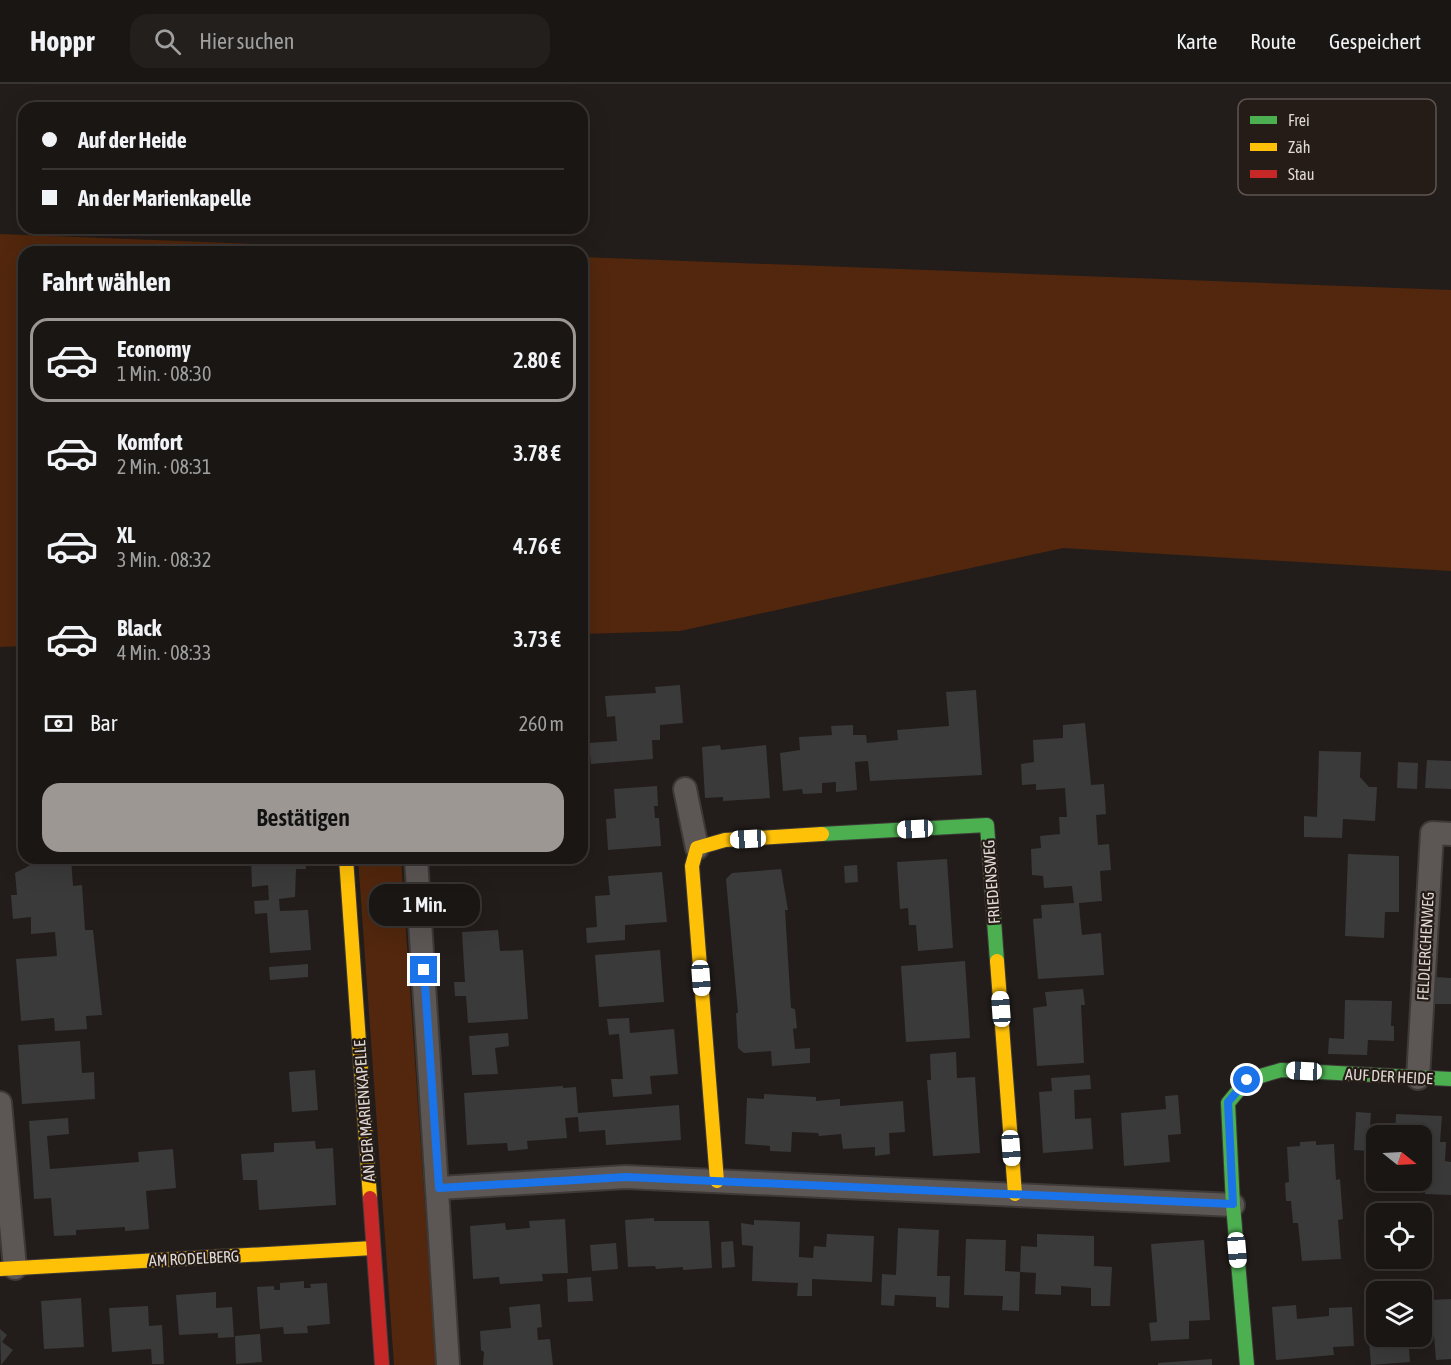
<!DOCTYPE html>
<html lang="de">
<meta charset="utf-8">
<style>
:root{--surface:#1a1614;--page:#231f1d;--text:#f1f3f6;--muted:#9f9fa0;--line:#383534;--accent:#9d9793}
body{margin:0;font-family:"Asap Condensed",sans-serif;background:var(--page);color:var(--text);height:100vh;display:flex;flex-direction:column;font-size:22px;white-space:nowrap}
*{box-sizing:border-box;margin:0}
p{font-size:20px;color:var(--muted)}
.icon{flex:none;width:33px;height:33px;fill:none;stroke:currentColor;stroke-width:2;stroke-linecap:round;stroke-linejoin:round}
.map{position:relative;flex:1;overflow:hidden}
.side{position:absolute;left:18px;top:162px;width:570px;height:618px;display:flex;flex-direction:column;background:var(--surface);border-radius:18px;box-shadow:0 6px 24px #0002,0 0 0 2px var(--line)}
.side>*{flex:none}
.guide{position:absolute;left:18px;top:18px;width:570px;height:132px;border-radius:18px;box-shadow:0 6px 24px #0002,0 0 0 2px var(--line);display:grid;align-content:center;height:132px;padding:0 24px;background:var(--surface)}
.needle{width:39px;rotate:108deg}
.tools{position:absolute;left:1366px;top:1041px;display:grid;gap:12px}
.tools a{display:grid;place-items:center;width:66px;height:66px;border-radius:12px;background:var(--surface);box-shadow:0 6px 24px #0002,0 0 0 2px var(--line);font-size:30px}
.end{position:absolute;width:27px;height:27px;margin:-14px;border:8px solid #1a73e8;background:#fff;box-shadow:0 0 0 3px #fff}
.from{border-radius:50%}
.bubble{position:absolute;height:42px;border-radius:18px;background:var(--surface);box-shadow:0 6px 24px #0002,0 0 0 2px var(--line);font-size:20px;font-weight:600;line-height:42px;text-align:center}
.car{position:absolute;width:18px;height:36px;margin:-18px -9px;border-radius:8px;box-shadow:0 0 4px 2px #0007;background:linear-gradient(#fff 24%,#345 0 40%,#fff 0 76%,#345 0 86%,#fff 0)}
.guide b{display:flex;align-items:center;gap:21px;height:57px;font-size:22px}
.guide b+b{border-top:2px solid var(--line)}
.guide i{width:15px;height:15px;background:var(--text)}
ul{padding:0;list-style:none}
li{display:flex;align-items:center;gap:18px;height:84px;margin:0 12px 9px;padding:0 12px;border:3px solid transparent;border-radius:18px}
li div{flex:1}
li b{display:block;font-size:22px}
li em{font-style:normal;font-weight:600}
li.active{border-color:var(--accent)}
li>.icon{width:54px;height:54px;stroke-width:1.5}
h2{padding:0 24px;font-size:27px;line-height:72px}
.pay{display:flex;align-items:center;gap:15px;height:66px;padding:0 24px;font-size:22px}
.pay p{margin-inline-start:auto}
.button{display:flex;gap:12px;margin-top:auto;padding:12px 24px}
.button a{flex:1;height:69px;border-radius:18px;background:var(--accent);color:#111;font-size:24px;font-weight:600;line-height:69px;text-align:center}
header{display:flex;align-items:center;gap:36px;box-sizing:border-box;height:84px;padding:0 30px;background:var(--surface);border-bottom:2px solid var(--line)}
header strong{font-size:28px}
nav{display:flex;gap:33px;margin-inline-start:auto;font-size:21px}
.search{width:420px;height:54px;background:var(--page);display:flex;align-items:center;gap:15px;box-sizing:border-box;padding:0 21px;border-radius:18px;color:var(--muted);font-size:22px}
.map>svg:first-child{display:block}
</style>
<header>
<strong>Hoppr</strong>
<div class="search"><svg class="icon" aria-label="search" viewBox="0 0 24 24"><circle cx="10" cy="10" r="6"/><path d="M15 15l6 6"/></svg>Hier suchen</div>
<nav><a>Karte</a><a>Route</a><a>Gespeichert</a></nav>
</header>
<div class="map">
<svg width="1451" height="1281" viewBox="0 0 1451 1281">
<rect width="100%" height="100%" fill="#221d1a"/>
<!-- green -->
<g fill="#52270d">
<polygon points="0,150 459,168 24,168 24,562 0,563"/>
<polygon points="582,173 1451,206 1451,487 1063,464 680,547 582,550"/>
<polygon points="358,774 401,774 436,1281 394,1281"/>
</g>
<!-- building -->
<g fill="#3a3a3a">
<polygon points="680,601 683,639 660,641 660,656 652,656 653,675 591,680 589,659 617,657 615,632 607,633 605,612 656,609 655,603"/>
<polygon points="976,606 982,691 870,697 868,677 855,678 857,706 836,708 836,698 822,699 822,709 803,710 802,705 783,707 780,669 800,666 799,653 832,651 831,642 853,641 853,651 866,651 867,659 898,656 897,646 949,642 946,608"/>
<polygon points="1085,639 1091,701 1104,700 1106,730 1096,731 1097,747 1098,761 1109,760 1111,786 1100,787 1102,817 1079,819 1080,832 1082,851 1101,849 1104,891 1038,895 1033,835 1042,834 1041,821 1074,819 1072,802 1044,804 1043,792 1032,791 1031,765 1041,764 1040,752 1060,750 1059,733 1067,733 1065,704 1036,706 1036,700 1022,701 1021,680 1034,678 1033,656 1063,654 1063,641"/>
<polygon points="720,661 721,666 766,661 770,714 723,717 723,713 705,714 702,663"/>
<polygon points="1319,667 1361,668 1360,693 1369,703 1377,703 1375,737 1343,735 1342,754 1304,753 1304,732 1317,733"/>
<polygon points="1427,676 1451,677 1451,705 1425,704"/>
<polygon points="1398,678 1418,679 1417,705 1397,704"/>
<polygon points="657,702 658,722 654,722 655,734 659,734 661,762 608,766 606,735 616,734 614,705"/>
<polygon points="1348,770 1399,772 1399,828 1385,828 1384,854 1345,852"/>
<polygon points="44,774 71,774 73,802 82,801 85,846 93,846 102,931 86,932 87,945 55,947 54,934 21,937 16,875 57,872 55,848 31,850 31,833 13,835 11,811 17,811 15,789"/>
<polygon points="251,774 305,774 306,785 296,785 295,813 279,815 280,827 308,826 311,866 270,869 267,829 255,830 254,817 269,816 268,801 252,803"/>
<polygon points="463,774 501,774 501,776 463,779"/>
<polygon points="947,775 953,864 918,867 916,841 909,841 908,824 900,825 897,778"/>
<polygon points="857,781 858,798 845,799 844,782"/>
<polygon points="781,785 788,826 785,826 791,924 795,925 797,944 793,945 795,965 810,964 810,979 772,982 771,967 744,969 738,964 736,929 738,929 726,795 732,789"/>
<polygon points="662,788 667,838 625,841 625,856 587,859 586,844 597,843 595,812 610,811 608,792"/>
<polygon points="498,846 500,867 523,866 528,935 468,939 466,912 455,912 454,898 465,898 462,848"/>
<polygon points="660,866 664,918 599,923 595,871"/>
<polygon points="965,877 970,954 906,958 901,882"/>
<polygon points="308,880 308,893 270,896 269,883"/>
<polygon points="1435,893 1451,894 1451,920 1434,920"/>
<polygon points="1083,905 1085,921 1081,921 1084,979 1037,982 1033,924 1047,922 1045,908"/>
<polygon points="1345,916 1392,917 1391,942 1394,942 1394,957 1368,956 1367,971 1328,970 1329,954 1344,955"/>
<polygon points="629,934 630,949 674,945 678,990 650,992 652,1010 613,1013 611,995 623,995 619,950 609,951 607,935"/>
<polygon points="508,949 509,962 495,964 498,990 472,991 469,952"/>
<polygon points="80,957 82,989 94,988 95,1015 22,1020 18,961"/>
<polygon points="956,968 957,994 975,993 980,1069 933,1072 927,996 931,996 930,970"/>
<polygon points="315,986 318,1026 292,1028 289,988"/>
<polygon points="1090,991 1091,1005 1074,1006 1075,1035 1091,1034 1093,1065 1043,1069 1039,1008 1052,1007 1051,994"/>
<polygon points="563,1002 563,1004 576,1003 578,1029 679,1021 681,1056 606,1061 605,1046 579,1048 578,1033 565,1034 567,1054 527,1057 528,1065 508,1067 507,1059 467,1061 464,1009"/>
<polygon points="764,1010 816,1013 816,1017 840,1015 840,1022 903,1017 905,1048 889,1049 890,1070 875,1072 875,1063 843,1065 841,1050 819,1052 818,1049 792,1048 791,1068 770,1067 770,1062 745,1060 747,1014 764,1015"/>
<polygon points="1178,1011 1181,1050 1168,1051 1170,1078 1124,1082 1121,1029 1166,1025 1165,1012"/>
<polygon points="1356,1028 1371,1029 1368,1067 1354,1066"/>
<polygon points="1396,1030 1442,1032 1440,1058 1446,1058 1445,1077 1451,1078 1451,1111 1425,1110 1426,1103 1385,1102 1382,1099 1382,1096 1422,1096 1422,1052 1395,1052"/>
<polygon points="68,1034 69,1050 47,1052 50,1085 139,1078 138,1068 173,1065 176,1104 146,1107 149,1145 125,1147 125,1143 76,1146 76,1151 54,1152 51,1114 34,1115 29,1037"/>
<polygon points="315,1057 316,1065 333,1064 336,1121 259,1126 257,1096 243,1096 241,1070 274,1068 274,1059"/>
<polygon points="1316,1057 1316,1061 1334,1060 1336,1096 1340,1095 1343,1135 1338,1136 1341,1175 1302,1177 1298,1139 1293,1139 1291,1117 1286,1117 1285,1099 1289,1098 1287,1063 1300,1062 1300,1058"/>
<polygon points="654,1134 654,1137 709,1137 712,1184 683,1186 683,1183 656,1185 655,1182 628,1183 625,1136"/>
<polygon points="565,1135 568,1189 542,1190 543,1197 500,1200 499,1193 473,1195 470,1142 505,1139 506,1146 530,1144 529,1137"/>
<polygon points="754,1136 800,1138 799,1173 813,1174 814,1162 826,1163 827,1150 874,1152 872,1198 812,1195 812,1212 797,1212 798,1199 752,1197 753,1162 742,1161 741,1139 754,1141"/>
<polygon points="898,1144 939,1146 937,1192 950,1192 949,1224 936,1223 936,1213 895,1211 894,1222 881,1221 882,1190 896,1191"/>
<polygon points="1037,1150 1094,1152 1094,1182 1112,1183 1110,1222 1091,1222 1091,1204 1061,1202 1061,1211 1035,1210 1036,1189 1020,1188 1021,1162 1037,1163"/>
<polygon points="966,1155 1006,1156 1005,1187 1020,1188 1019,1227 1002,1226 1003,1212 964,1211"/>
<polygon points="1204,1156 1210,1236 1189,1237 1189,1255 1151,1257 1149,1239 1157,1238 1151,1160"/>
<polygon points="733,1157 735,1183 722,1184 721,1158"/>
<polygon points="616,1159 618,1185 592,1187 590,1161"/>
<polygon points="591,1193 593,1217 568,1218 567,1195"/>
<polygon points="304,1197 304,1204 311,1204 310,1200 327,1199 330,1240 307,1242 308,1249 284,1250 283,1243 260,1245 257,1203 274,1202 274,1206 280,1206 280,1199"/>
<polygon points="216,1208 216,1224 232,1223 234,1253 218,1254 218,1249 179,1251 176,1211"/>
<polygon points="81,1214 84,1263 44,1265 41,1217"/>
<polygon points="1451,1215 1451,1275 1436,1276 1434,1251 1422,1252 1422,1226 1432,1225 1432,1216"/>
<polygon points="540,1220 542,1243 537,1244 538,1256 550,1255 553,1281 483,1281 484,1268 481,1266 480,1247 511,1244 509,1223"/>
<polygon points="1296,1221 1297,1235 1329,1232 1329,1224 1352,1223 1354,1262 1333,1263 1334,1271 1276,1276 1272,1223"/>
<polygon points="148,1222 149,1242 162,1241 164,1280 152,1280 151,1265 112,1268 109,1224"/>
<polygon points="1367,1231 1377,1231 1377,1252 1408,1252 1410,1278 1371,1281"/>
<polygon points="0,1245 7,1251 2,1258 13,1266 1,1281"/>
<polygon points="260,1250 262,1278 236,1280 235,1252"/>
<polygon points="1212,1275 1212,1281 1158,1281 1158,1279"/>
</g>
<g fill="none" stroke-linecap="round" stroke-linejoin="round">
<!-- street casing -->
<g stroke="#3d3937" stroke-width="26">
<g id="street">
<polyline points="685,705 697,764"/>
<polyline points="416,774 448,1281"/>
<polyline points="1418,994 1432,749 1451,750"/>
<polyline points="0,1019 15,1184"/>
<polyline points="439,1104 626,1093 1233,1121"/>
</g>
</g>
<!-- fast casing -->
<g stroke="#3d3937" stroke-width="16">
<g id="fast">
<polyline points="822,750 987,741 997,877"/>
<polyline points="1247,1281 1233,1121 1228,1019 1247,996 1281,986 1451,995"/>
</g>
</g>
<!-- slow casing -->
<g stroke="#3d3937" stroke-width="16">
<g id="slow">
<polyline points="346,774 370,1114"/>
<polyline points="997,877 1015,1110"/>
<polyline points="717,1097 692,782 697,764 725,756 822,750"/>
<polyline points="0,1185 373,1164"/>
</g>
</g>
<!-- jam casing -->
<g stroke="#3d3937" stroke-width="16">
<polyline id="jam" points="370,1114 382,1281"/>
</g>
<!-- street -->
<use href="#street" stroke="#5c5755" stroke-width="22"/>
<!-- fast -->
<use href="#fast" stroke="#4caf50" stroke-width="14"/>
<!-- slow -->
<use href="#slow" stroke="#ffc107" stroke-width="14"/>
<!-- jam -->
<use href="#jam" stroke="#c62828" stroke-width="14"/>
</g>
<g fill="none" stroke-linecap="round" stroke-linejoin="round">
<!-- route -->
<polyline stroke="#1a73e8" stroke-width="8" points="424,886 439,1104 626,1093 1233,1120 1228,1018 1247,996"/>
</g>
<g text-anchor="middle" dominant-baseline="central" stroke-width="4.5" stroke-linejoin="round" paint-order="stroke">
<!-- street labels -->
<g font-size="16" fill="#dfd8d4" stroke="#261c17">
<text transform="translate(991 798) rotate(-94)">FRIEDENSWEG</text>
<text transform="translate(1425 862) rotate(-87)">FELDLERCHENWEG</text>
<text transform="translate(1389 992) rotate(3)">AUF DER HEIDE</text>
<text transform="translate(364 1027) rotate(-94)">AN DER MARIENKAPELLE</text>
<text transform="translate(194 1174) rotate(-3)">AM RODELBERG</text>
</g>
</g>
<!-- legend -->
<rect x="1238" y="15" width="198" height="96" rx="9" fill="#261c17" stroke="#5e5450" stroke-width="1.5"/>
<rect x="1250" y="32" width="27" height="8" fill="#4caf50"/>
<rect x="1250" y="59" width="27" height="8" fill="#ffc107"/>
<rect x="1250" y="86" width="27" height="8" fill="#c62828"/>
<g font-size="16" fill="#dfd8d4">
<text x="1288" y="42">Frei</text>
<text x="1288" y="69">Zäh</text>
<text x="1288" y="96">Stau</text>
</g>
</svg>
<div class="tools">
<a><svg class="needle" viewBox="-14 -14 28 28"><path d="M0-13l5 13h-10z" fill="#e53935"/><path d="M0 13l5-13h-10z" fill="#9f9fa0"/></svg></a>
<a><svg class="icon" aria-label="locate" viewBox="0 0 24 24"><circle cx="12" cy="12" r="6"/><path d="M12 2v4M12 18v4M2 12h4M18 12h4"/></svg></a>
<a><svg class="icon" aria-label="layers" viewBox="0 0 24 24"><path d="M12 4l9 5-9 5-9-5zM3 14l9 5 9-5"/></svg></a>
</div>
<i class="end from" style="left:1247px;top:996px"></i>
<i class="end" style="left:424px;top:886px"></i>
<div class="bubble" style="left:369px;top:800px;width:111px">1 Min.</div>
<i class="car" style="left:915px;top:745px;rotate:267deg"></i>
<i class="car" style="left:748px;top:755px;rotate:267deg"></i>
<i class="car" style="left:701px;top:894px;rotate:176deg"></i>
<i class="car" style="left:1001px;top:925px;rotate:356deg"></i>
<i class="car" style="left:1304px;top:987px;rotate:273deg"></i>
<i class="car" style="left:1011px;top:1064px;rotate:176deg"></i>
<i class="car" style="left:1237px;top:1166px;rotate:175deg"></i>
<div class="guide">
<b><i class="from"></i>Auf der Heide</b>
<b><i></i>An der Marienkapelle</b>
</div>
<section class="side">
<h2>Fahrt wählen</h2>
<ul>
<li class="active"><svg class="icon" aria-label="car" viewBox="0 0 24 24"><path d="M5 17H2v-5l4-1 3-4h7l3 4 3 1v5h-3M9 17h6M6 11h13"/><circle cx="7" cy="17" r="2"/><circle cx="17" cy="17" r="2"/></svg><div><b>Economy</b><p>1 Min. · 08:30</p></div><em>2.80 €</em></li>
<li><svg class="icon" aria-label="car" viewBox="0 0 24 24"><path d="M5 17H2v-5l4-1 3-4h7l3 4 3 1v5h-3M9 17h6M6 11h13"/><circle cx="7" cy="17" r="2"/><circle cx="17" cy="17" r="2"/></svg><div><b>Komfort</b><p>2 Min. · 08:31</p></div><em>3.78 €</em></li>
<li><svg class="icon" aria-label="car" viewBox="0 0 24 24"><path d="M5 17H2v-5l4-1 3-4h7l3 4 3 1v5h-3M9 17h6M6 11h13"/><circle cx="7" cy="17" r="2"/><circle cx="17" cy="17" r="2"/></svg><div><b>XL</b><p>3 Min. · 08:32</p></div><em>4.76 €</em></li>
<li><svg class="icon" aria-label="car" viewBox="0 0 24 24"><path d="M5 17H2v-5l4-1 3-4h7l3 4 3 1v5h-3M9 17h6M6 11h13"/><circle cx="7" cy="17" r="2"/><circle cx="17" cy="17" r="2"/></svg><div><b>Black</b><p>4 Min. · 08:33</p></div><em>3.73 €</em></li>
</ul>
<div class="pay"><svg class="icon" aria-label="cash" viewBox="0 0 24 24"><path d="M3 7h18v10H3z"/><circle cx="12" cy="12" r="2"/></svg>Bar<p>260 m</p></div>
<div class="button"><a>Bestätigen</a></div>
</section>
</div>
